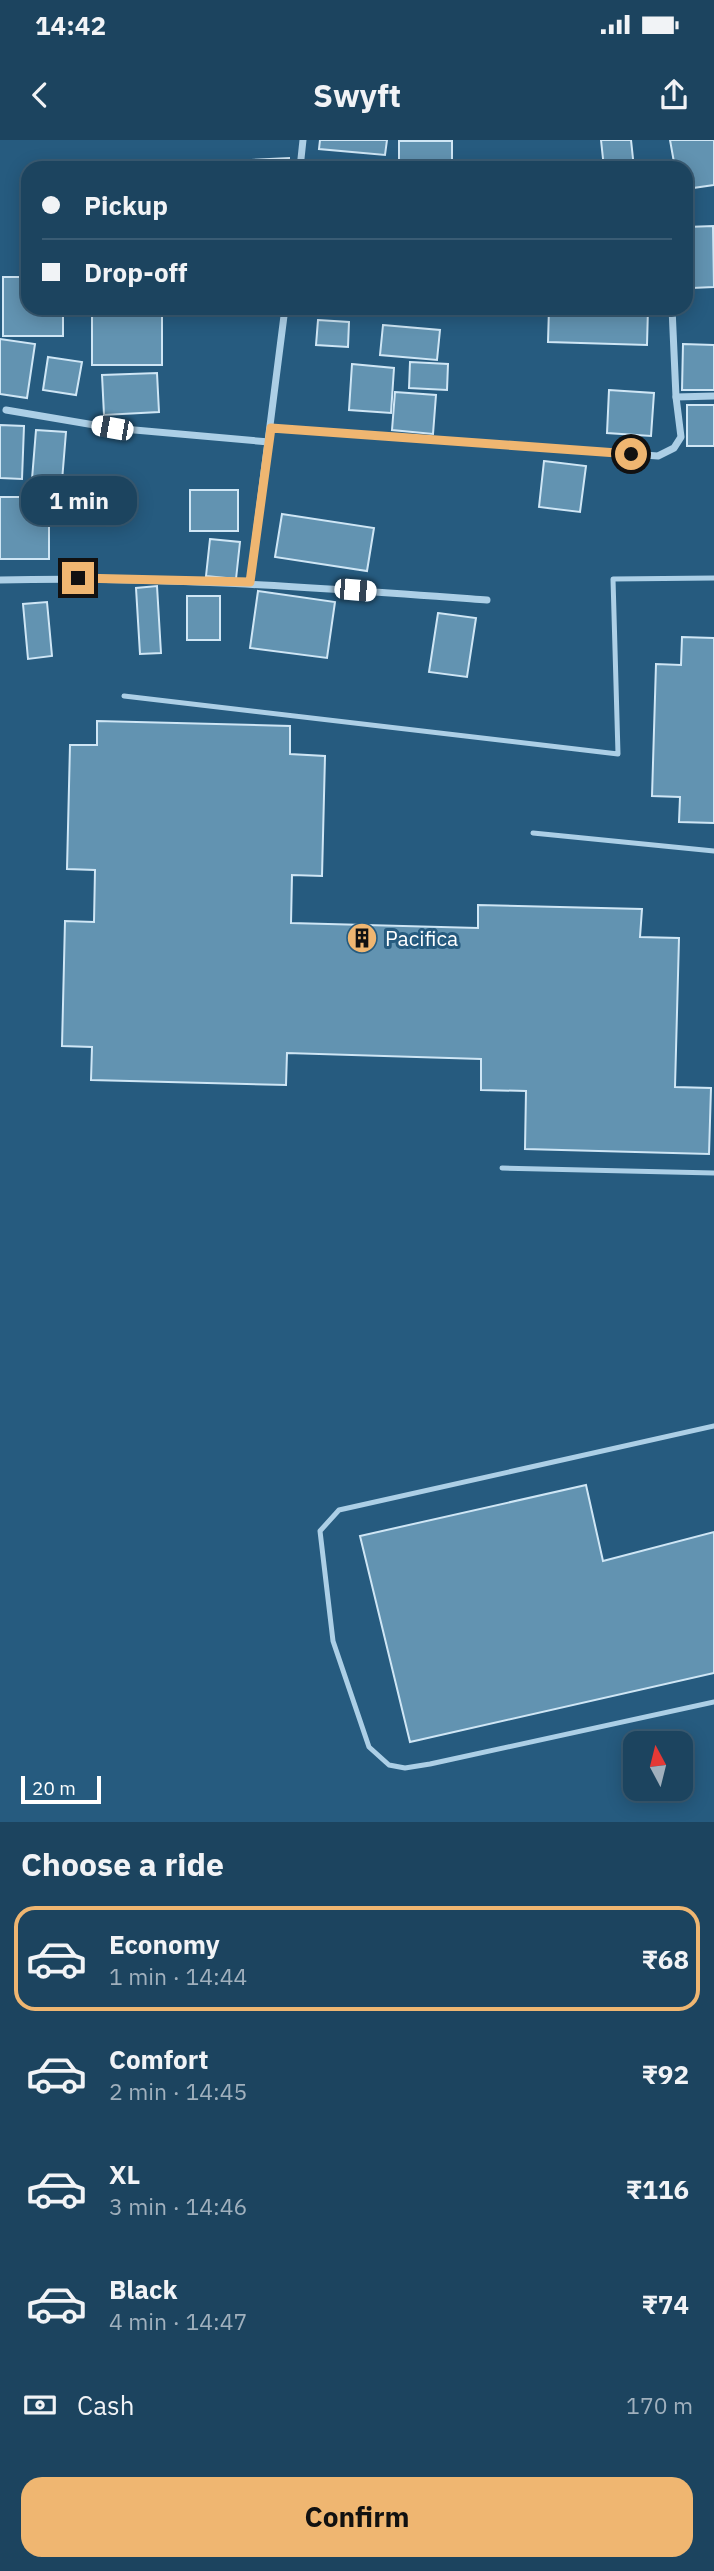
<!DOCTYPE html>
<meta charset="utf-8">
<style>
:root{--surface:#1c445f;--page:#254b65;--text:#f1f3f6;--muted:#a0b0bd;--line:#3a5c74;--accent:#efb671}
body{margin:0;font-family:"IBM Plex Sans",sans-serif;background:var(--page);color:var(--text);height:100vh;display:flex;flex-direction:column;font-size:26px;white-space:nowrap}
*{box-sizing:border-box;margin:0}
p{font-size:23px;color:var(--muted)}
.icon{flex:none;width:38px;height:38px;fill:none;stroke:currentColor;stroke-width:2;stroke-linecap:round;stroke-linejoin:round}
.map{position:relative;height:1682px;overflow:hidden}
.side{display:flex;flex-direction:column;background:var(--surface);flex:1}
.side>*{flex:none}
.banner{position:absolute;left:21px;top:21px;width:672px;height:154px;border-radius:21px;box-shadow:0 4px 18px #0003,0 0 0 2px var(--line);display:grid;align-content:center;height:154px;padding:0 21px;background:var(--surface)}
.needle{width:46px;rotate:353deg}
.controls{position:absolute;left:623px;top:1591px;display:grid;gap:14px}
.controls a{display:grid;place-items:center;width:70px;height:70px;border-radius:14px;background:var(--surface);box-shadow:0 4px 18px #0003,0 0 0 2px var(--line);font-size:35px}
.scale{position:absolute;left:21px;bottom:18px;width:80px;box-sizing:border-box;padding-left:7px;border:4px solid #fff;border-top:0;font-size:19px;line-height:24px;white-space:nowrap;color:#fff;-webkit-text-stroke:5px #265b7f;paint-order:stroke}
.end{position:absolute;width:32px;height:32px;margin:-16px;border:9px solid #efb671;background:#111;box-shadow:0 0 0 4px #111}
.from{border-radius:50%}
.bubble{position:absolute;height:49px;border-radius:21px;background:var(--surface);box-shadow:0 4px 18px #0003,0 0 0 2px var(--line);font-size:23px;font-weight:700;line-height:49px;text-align:center}
.car{position:absolute;width:21px;height:42px;margin:-21px -10px;border-radius:9px;box-shadow:0 0 5px 2px #0007;background:linear-gradient(#fff 24%,#345 0 40%,#fff 0 76%,#345 0 86%,#fff 0)}
.banner b{display:flex;align-items:center;gap:24px;height:66px;font-size:26px}
.banner b+b{border-top:2px solid var(--line)}
.banner i{width:18px;height:18px;background:var(--text)}
ul{padding:0;list-style:none}
li{display:flex;align-items:center;gap:21px;height:105px;margin:0 14px 10px;padding:0 7px;border:4px solid transparent;border-radius:21px}
li div{flex:1}
li b{display:block;font-size:26px}
li em{font-style:normal;font-weight:700}
li.selected{border-color:var(--accent)}
li>.icon{width:63px;height:63px;stroke-width:1.5}
h2{padding:0 21px;font-size:32px;line-height:84px}
.pay{display:flex;align-items:center;gap:18px;height:77px;padding:0 21px;font-size:26px}
.pay p{margin-inline-start:auto}
.primary-button{display:flex;gap:14px;margin-top:auto;padding:14px 21px}
.primary-button a{flex:1;height:80px;border-radius:21px;background:var(--accent);color:#111;font-size:28px;font-weight:700;line-height:80px;text-align:center}
.status{display:flex;justify-content:space-between;align-items:center;height:49px;padding:0 35px;background:var(--surface);direction:ltr}
.status svg{height:19px;fill:currentColor}
header{display:flex;justify-content:space-between;align-items:center;height:91px;padding:0 21px;background:var(--surface);font-size:32px;font-weight:700}
.map>svg:first-child{display:block}
</style>
<div class="status"><b>14:42</b><svg viewBox="0 0 49 12"><path d="M0 12V9h3v3zM5 12V6h3v6zM10 12V3h3v9zM15 12V0h3v12zM26 1h20v11H26zM47 4h2v5h-2z"/></svg></div>
<header><svg class="icon" aria-label="back" viewBox="0 0 24 24"><path d="M15 5l-7 7 7 7"/></svg>Swyft<svg class="icon" aria-label="share" viewBox="0 0 24 24"><path d="M12 15V3M7 8l5-5 5 5M5 13v7h14v-7"/></svg></header>
<div class="map">
<svg width="714" height="1682" viewBox="0 0 714 1682">
<rect width="100%" height="100%" fill="#265b7f"/>
<!-- building -->
<g fill="#6293b1" stroke="#cfe6f5" stroke-width="2">
<polygon points="320,0 387,0 385,15 319,9"/>
<polygon points="601,0 631,0 634,28 604,28"/>
<polygon points="670,0 714,0 714,45 686,49 686,28 675,28"/>
<rect x="399" y="1" width="53" height="27"/>
<polygon points="289,18 289,28 212,28 212,22"/>
<polygon points="713,86 714,147 692,148 687,87"/>
<polygon points="3,137 28,137 28,168 63,168 63,196 3,196"/>
<rect x="92" y="168" width="70" height="57"/>
<polygon points="549,168 648,168 647,205 548,202"/>
<polygon points="318,180 349,182 348,207 316,205"/>
<polygon points="383,185 440,190 437,220 380,215"/>
<polygon points="0,199 35,204 27,258 0,254"/>
<polygon points="683,204 714,205 714,250 682,250"/>
<polygon points="48,217 82,222 76,255 43,250"/>
<polygon points="410,222 448,224 447,250 409,248"/>
<polygon points="352,224 394,228 391,273 349,270"/>
<polygon points="157,233 159,272 104,275 102,235"/>
<polygon points="609,250 654,253 651,296 607,293"/>
<polygon points="395,252 436,255 433,294 392,290"/>
<rect x="687" y="265" width="27" height="41"/>
<polygon points="0,285 24,286 22,339 0,338"/>
<polygon points="36,290 66,292 62,341 32,339"/>
<polygon points="544,321 586,326 580,372 539,367"/>
<rect x="190" y="350" width="48" height="41"/>
<rect x="0" y="357" width="49" height="62"/>
<polygon points="282,374 374,388 367,431 275,417"/>
<polygon points="210,399 240,402 236,439 206,436"/>
<polygon points="157,446 161,513 140,514 136,448"/>
<polygon points="258,451 335,462 327,518 250,508"/>
<rect x="187" y="456" width="33" height="44"/>
<polygon points="47,462 52,516 28,519 23,464"/>
<polygon points="438,473 476,478 467,537 429,532"/>
<polygon points="682,497 714,498 714,683 679,682 680,657 652,656 656,524 681,525"/>
<polygon points="97,581 290,586 290,614 325,616 322,736 292,735 291,783 478,788 478,765 642,769 640,797 679,798 675,947 711,948 709,1014 525,1009 526,951 481,950 481,919 287,913 286,945 91,940 92,907 62,906 65,781 94,782 95,730 67,729 70,605 97,605"/>
<polygon points="586,1345 603,1421 714,1392 714,1533 410,1602 360,1396"/>
</g>
<g fill="none" stroke-linecap="round" stroke-linejoin="round">
<!-- lane -->
<g stroke="#accfe6" stroke-width="5">
<polyline points="124,556 618,614 613,439 714,438"/>
<polyline points="533,693 714,711"/>
<polyline points="502,1028 714,1033"/>
<polyline points="714,1286 339,1370 320,1391 333,1501 369,1607 389,1625 405,1628 430,1624 714,1562"/>
</g>
<!-- street -->
<g stroke="#accfe6" stroke-width="7">
<polyline points="300,28 303,0"/>
<polyline points="676,257 714,256"/>
<polyline points="6,270 112,288 269,302"/>
<polyline points="271,288 658,316 674,308 681,297 676,257 672,168"/>
<path d="M0 440C165 436 322 448 487 460"/>
<polyline points="250,442 285,168"/>
</g>
</g>
<g fill="none" stroke-linecap="round" stroke-linejoin="round">
<!-- route -->
<polyline stroke="#efb671" stroke-width="9" points="78,438 250,442 271,288 631,314"/>
</g>
<!-- icons -->
<defs>
<g id="building-disc" transform="scale(1.575)"><circle r="9.5" fill="#efb671" stroke="#265b7f"/><path d="M-4-6H4V6H1V3H-1V6H-4ZM-2.5-4.3h1.7v1.8h-1.7ZM.8-4.3h1.7v1.8H.8ZM-2.5-1h1.7V.8h-1.7ZM.8-1h1.7V.8H.8Z" fill="#111"/></g>
</defs>
<g fill-rule="evenodd">
<use href="#building-disc" x="362" y="798"/>
</g>
<g text-anchor="middle" dominant-baseline="central" stroke-width="6" stroke-linejoin="round" paint-order="stroke">
<!-- poi labels -->
<g font-size="21" fill="#fff" stroke="#265b7f" text-anchor="start">
<text x="385" y="798">Pacifica</text>
</g>
</g>
</svg>
<div class="controls">
<a><svg class="needle" viewBox="-14 -14 28 28"><path d="M0-13l5 13h-10z" fill="#e53935"/><path d="M0 13l5-13h-10z" fill="#a0b0bd"/></svg></a>
</div>
<div class="scale">20 m</div>
<i class="end from" style="left:631px;top:314px"></i>
<i class="end" style="left:78px;top:438px"></i>
<div class="bubble" style="left:21px;top:336px;width:116px">1 min</div>
<i class="car" style="left:112px;top:288px;rotate:280deg"></i>
<i class="car" style="left:355px;top:450px;rotate:95deg"></i>
<div class="banner">
<b><i class="from"></i>Pickup</b>
<b><i></i>Drop-off</b>
</div>
</div>
<section class="side">
<h2>Choose a ride</h2>
<ul>
<li class="selected"><svg class="icon" aria-label="car" viewBox="0 0 24 24"><path d="M5 17H2v-5l4-1 3-4h7l3 4 3 1v5h-3M9 17h6M6 11h13"/><circle cx="7" cy="17" r="2"/><circle cx="17" cy="17" r="2"/></svg><div><b>Economy</b><p>1 min · 14:44</p></div><em>₹68</em></li>
<li><svg class="icon" aria-label="car" viewBox="0 0 24 24"><path d="M5 17H2v-5l4-1 3-4h7l3 4 3 1v5h-3M9 17h6M6 11h13"/><circle cx="7" cy="17" r="2"/><circle cx="17" cy="17" r="2"/></svg><div><b>Comfort</b><p>2 min · 14:45</p></div><em>₹92</em></li>
<li><svg class="icon" aria-label="car" viewBox="0 0 24 24"><path d="M5 17H2v-5l4-1 3-4h7l3 4 3 1v5h-3M9 17h6M6 11h13"/><circle cx="7" cy="17" r="2"/><circle cx="17" cy="17" r="2"/></svg><div><b>XL</b><p>3 min · 14:46</p></div><em>₹116</em></li>
<li><svg class="icon" aria-label="car" viewBox="0 0 24 24"><path d="M5 17H2v-5l4-1 3-4h7l3 4 3 1v5h-3M9 17h6M6 11h13"/><circle cx="7" cy="17" r="2"/><circle cx="17" cy="17" r="2"/></svg><div><b>Black</b><p>4 min · 14:47</p></div><em>₹74</em></li>
</ul>
<div class="pay"><svg class="icon" aria-label="cash" viewBox="0 0 24 24"><path d="M3 7h18v10H3z"/><circle cx="12" cy="12" r="2"/></svg>Cash<p>170 m</p></div>
<div class="primary-button"><a>Confirm</a></div>
</section>
